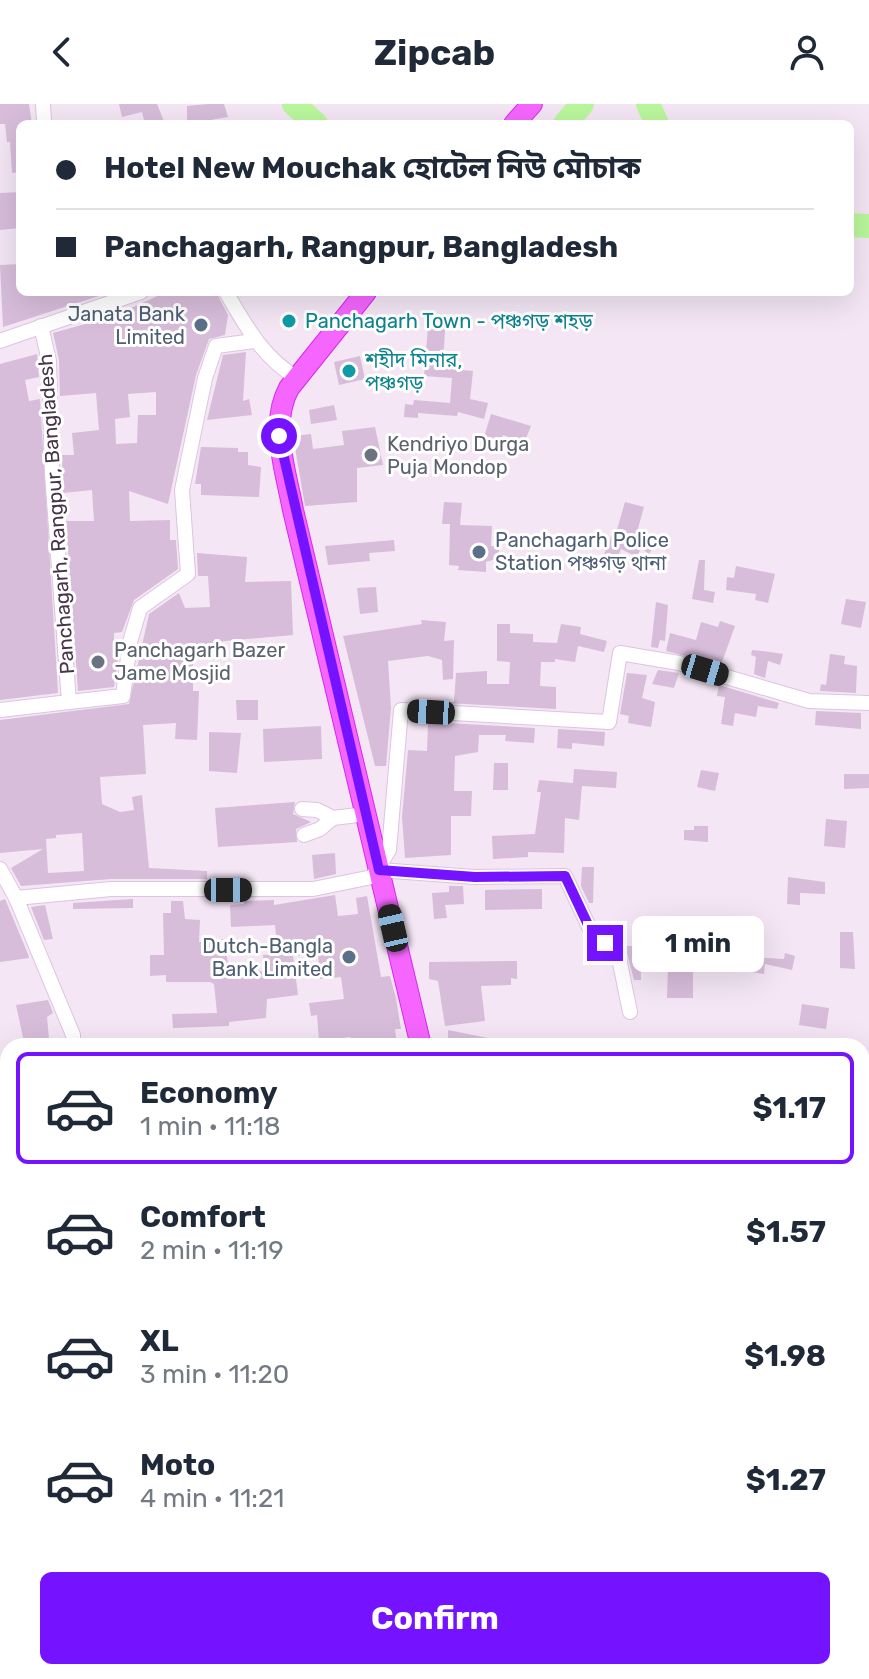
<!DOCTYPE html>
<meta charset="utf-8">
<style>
:root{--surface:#fff;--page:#f2f2f3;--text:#1f2937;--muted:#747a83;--line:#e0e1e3;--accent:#7512ff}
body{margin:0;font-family:Rubik,"Noto Sans Bengali",sans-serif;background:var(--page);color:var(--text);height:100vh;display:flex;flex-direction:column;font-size:30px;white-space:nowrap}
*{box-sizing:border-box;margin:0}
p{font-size:26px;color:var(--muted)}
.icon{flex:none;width:44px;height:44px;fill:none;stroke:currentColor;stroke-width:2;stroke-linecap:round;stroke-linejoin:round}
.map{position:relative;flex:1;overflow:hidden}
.side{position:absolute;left:0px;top:934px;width:870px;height:642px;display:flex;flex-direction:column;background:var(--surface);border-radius:24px 24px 0 0;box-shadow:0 8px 32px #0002}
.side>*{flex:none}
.top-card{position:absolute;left:16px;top:16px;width:838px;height:176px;border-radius:12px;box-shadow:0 8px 32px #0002;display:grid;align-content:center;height:176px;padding:0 40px;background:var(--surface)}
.end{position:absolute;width:36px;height:36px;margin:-18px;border:10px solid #7512ff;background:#fff;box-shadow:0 0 0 4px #fff}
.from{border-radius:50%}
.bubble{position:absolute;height:56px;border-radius:12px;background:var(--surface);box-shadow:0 8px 32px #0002;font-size:26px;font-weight:700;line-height:56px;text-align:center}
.car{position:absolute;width:24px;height:48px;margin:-24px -12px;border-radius:10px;box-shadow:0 0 6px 2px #0007;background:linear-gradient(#222 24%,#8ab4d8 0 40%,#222 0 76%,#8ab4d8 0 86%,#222 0)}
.top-card b{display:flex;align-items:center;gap:28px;height:76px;font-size:30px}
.top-card b+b{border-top:2px solid var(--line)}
.top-card i{width:20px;height:20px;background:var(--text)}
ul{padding:14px 0 0;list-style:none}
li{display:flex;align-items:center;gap:24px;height:112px;margin:0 16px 12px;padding:0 24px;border:4px solid transparent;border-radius:12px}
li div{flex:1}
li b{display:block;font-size:30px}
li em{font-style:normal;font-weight:700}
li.selected{border-color:var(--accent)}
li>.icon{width:72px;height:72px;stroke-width:1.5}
.cta{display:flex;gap:16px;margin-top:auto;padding:16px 40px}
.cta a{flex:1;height:92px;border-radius:12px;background:var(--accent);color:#fff;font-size:32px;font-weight:700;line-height:92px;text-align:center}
header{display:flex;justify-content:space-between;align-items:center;height:104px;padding:0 40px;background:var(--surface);font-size:36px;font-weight:700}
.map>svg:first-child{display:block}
</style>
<header><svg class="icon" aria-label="back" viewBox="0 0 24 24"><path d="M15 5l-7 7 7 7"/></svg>Zipcab<svg class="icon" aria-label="person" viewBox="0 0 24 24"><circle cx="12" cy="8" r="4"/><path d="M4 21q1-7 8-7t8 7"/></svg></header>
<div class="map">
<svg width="869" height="1575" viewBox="0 0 869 1575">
<rect width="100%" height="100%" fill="#f4e6f5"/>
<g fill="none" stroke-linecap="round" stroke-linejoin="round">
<!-- river -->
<g stroke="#baf79c" stroke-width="24">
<polyline points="294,0 316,20"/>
<polyline points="648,0 657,20"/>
<polyline points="565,20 582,0"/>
<polyline points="850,121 869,122"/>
</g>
</g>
<!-- building -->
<g fill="#d7bdda" fill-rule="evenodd">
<polygon points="0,0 29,0 32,20 20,20 20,68 12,69 10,38 7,38 5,20 0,20"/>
<polygon points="119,0 157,0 165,20 145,20 142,8 122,13"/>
<polygon points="208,0 224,0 228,13 187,20 187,2"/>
<polygon points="20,88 20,124 0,126 0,89"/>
<polygon points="20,160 20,188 111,188 3,223 0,161"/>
<path d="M166 188H216L228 211 225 231 209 235 196 271 168 400 129 387 130 417 170 416V436H176L178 465 134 496 122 528 114 529V554H118L114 583 78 587 66 417H94L92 386 63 389 62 351H74L72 329 99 326 96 289 60 292 59 256 53 229 114 212ZM156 288V311H138L137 339 116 340 115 315 130 313 128 290Z"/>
<polygon points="429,210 446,212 443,258 462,259 461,266 473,267 470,295 488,299 484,315 458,308 457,312 418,309 418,314 404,313 405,300 413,301 414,296 450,299 452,274 424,272"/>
<polygon points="246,248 243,297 249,295 252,311 207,316 223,251"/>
<polygon points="37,250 39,273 25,276 29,297 40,295 58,589 0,596 0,260"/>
<polygon points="360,252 365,275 339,281 334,258"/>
<polygon points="334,301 337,316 311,320 309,306"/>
<polygon points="491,310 531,322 524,339 503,331 501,338 484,333"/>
<polygon points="375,323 383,361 357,364 357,398 305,402 293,332 311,330 313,345 344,341 342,327"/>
<polygon points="201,343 238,344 238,348 248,348 248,361 261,363 259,393 201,391 201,380 195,380"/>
<polygon points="444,398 462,399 460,421 492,422 491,442 499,442 499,454 486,458 486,468 458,466 459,462 449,461 450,420 442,420"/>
<polygon points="625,398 644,403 637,428 655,440 649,450 641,444 637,453 621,445 616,457 603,453 613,428 616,429"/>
<polygon points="394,436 395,447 369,449 370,457 328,461 325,442"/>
<path d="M197 449 247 453 245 478 291 477 293 531 214 538 215 542 193 544V587H199L197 636 175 635 176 619 143 621 146 670 100 673 102 700 120 708 134 706 132 693 142 691 149 764 207 767V775H111L21 782 11 764 43 745 0 749V616L129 600 149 510 179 489 185 504 210 503 208 472H198ZM82 729 84 767 48 769 46 735 56 734V731Z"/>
<polygon points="699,456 705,456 704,486 715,488 713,499 692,495"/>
<polygon points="736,462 775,470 768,499 755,496 756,490 726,486 727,473 734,474"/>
<polygon points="376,483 378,508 360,510 357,484"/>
<polygon points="846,495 866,498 861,524 841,520"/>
<polygon points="656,498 668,501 665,537 660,536 658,544 651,543"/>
<polygon points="421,516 446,518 444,537 454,536 453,575 443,576 442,556 428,552 388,557 391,604 386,662 375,662 343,532 422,520"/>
<polygon points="720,517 735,522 721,561 666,547 670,529 696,536 701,518 718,523"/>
<polygon points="497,520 510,520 510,529 533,530 533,538 557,539 561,520 581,523 580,530 607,537 604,548 578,542 575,558 555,555 555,558 541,558 540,582 556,583 556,605 447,599 454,598 456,569 487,567 487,580 509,580 510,558 497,557"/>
<polygon points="752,546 770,548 783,550 780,561 768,557 765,574 754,570 756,553 751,551"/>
<polygon points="830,550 845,552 844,560 857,562 856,589 820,587 821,580 826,581"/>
<polygon points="658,566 679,569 674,584 652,580"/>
<polygon points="627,569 647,571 642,594 655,598 651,623 628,619 629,612 620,610"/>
<polygon points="719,581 779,599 777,605 758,602 756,613 735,609 733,622 721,620 725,593 717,592"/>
<polygon points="236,596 258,596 258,616 237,616"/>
<polygon points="816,607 861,609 861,625 815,621"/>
<polygon points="428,618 535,624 534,639 505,637 506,631 479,631 478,648 455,652 454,687 472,687 471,712 451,712 451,751 405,754 402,713 408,646 427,647"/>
<polygon points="321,622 322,655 264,658 263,625"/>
<polygon points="558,625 605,628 604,642 572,639 572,645 557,644"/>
<polygon points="209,628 241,629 237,669 209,667"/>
<polygon points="494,659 508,659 508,686 493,686"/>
<polygon points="574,665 617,668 616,684 582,682 579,716 565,714 564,749 528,748 528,753 493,755 492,732 535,730 541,688 537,688 539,676 573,679"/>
<polygon points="701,666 719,669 715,687 697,683"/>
<polygon points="844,670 869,670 869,684 844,685"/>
<polygon points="295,698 293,710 311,718 296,725 297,738 218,743 215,704"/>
<polygon points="826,715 847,717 845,744 824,742"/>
<polygon points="694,722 708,722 708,738 684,736 684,726 694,726"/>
<polygon points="335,749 336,770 314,775 312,751"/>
<polygon points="582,763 594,763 593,799 589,799 581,782"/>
<polygon points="788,773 825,778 825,790 800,789 800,801 787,800"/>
<polygon points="449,782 463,782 464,800 445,801 447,814 434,815 432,789 449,788"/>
<polygon points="542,785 542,805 485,806 485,786"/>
<polygon points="335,791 338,812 358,810 356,794 367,792 381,873 390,872 396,894 401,925 395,925 397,942 380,942 380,938 366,936 351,938 350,933 319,937 317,911 311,912 309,899 344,895 341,873 320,875 318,850 293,852 298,891 267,895 266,914 229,918 229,922 173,924 172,910 217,909 214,880 210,878 166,878 166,871 150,872 150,851 164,851 163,809 171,809 171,797 183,797 185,815 200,816 199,838 225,835 229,870 264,867 263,851 278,850 275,821 231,823 230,801 244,800 244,797 274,796 274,801"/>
<polygon points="5,795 28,850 29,854 0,858 0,797"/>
<polygon points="133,795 133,804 73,805 73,799"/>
<polygon points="45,801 53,835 44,836 31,803"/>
<polygon points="840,828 853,828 855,865 840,864"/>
<polygon points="625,842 640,842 641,876 634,876"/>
<polygon points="785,849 795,852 792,866 765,860 764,870 727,864 729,852 784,855"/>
<polygon points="517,857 517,875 511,874 511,881 481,882 485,917 445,922 438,877 429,875 429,858"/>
<polygon points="668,863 693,864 693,894 667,894"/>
<polygon points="48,896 53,909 47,913 49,935 24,938 16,901"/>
<polygon points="802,900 829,904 826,925 799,921"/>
<polygon points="448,926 503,937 502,942 448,942"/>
</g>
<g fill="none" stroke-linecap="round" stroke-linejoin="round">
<!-- minor casing -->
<g stroke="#ddc4df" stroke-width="16">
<g id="minor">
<polyline points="43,0 44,17"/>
<path d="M226 188C246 222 262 253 297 274"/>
<polyline points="0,237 141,188"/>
<polyline points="69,598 123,592 130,538 140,504 188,470 182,386 205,274 216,242 254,237"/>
<polyline points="0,606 69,598 52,370 49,257 41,222"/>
<polyline points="302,705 317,706 333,714"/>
<polyline points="304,731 320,725 333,714 366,710"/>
<polyline points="0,765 16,794 111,785 313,785 372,773 389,746 401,606 609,618 620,549 679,559 809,597 869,599"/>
<polyline points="379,766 475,773 565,772 590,825 619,854 630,908"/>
<polyline points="16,794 73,931 73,942"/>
<polyline points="0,1093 8,1092"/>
<polyline points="862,1420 869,1421"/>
<polyline points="0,1516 8,1518"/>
<polyline points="0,1564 2,1575"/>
<polyline points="230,1575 230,1568"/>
<polyline points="687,1575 687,1568"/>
</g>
</g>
<!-- highway casing -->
<g stroke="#d828ec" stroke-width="22">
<g id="highway">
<polyline points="514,20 532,0"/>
<path d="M366 188 289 284C269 321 286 367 293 406L421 942"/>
<polyline points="390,1575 391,1568"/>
</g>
</g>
<!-- minor -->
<use href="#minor" stroke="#fff" stroke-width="14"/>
<!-- highway -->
<use href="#highway" stroke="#f566ff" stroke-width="20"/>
</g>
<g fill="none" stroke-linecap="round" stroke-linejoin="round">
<!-- route -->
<polyline stroke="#7512ff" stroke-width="10" points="279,332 379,766 475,773 565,772 590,825 605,839"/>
</g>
<!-- markers -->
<g fill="#0f9aa8" stroke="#fff" stroke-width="3">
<circle cx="289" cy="217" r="8"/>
<circle cx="349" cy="267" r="8"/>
</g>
<g fill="#5c6f8a" stroke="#fff" stroke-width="3">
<circle cx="201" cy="221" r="8"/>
<circle cx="479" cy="448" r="8"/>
<circle cx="349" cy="853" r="8"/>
</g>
<g fill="#6b7280" stroke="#fff" stroke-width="3">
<circle cx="371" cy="351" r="8"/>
<circle cx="98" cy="558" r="8"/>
</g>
<g text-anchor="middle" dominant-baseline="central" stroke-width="6" stroke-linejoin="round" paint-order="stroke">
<!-- service labels -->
<g font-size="20" fill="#4e5e75" stroke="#fff" text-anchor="end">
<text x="185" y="210">Janata Bank<tspan x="185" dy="23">Limited</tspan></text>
<text x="495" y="436" text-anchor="start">Panchagarh Police<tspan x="495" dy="23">Station পঞ্চগড় থানা</tspan></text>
<text x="333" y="842">Dutch-Bangla<tspan x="333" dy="23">Bank Limited</tspan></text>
</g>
<!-- culture labels -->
<g font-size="20" fill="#0d838f" stroke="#fff" text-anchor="start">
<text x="305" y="217">Panchagarh Town - পঞ্চগড় শহড়</text>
<text x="365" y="256">শহীদ মিনার,<tspan x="365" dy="23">পঞ্চগড়</tspan></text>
</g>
<!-- worship labels -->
<g font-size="20" fill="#5b616d" stroke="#fff" text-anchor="start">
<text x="387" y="340">Kendriyo Durga<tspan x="387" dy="23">Puja Mondop</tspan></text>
<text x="114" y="546">Panchagarh Bazer<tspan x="114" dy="23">Jame Mosjid</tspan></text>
</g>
<!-- street labels -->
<g font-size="20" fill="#463448" stroke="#fff">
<text transform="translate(56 410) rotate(-94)">Panchagarh, Rangpur, Bangladesh</text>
</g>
</g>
</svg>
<i class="end from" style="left:279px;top:332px"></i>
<i class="end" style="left:605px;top:839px"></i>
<div class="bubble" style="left:632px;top:812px;width:132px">1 min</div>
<i class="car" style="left:705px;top:566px;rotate:107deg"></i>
<i class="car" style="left:431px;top:608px;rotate:273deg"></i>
<i class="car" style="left:228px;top:786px;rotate:90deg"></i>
<i class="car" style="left:393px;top:824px;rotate:347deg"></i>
<div class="top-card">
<b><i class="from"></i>Hotel New Mouchak হোটেল নিউ মৌচাক</b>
<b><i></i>Panchagarh, Rangpur, Bangladesh</b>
</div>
<section class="side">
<ul>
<li class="selected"><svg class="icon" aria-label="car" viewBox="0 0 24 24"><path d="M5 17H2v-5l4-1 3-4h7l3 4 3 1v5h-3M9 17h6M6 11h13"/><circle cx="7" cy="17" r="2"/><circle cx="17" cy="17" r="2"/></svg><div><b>Economy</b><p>1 min · 11:18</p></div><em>$1.17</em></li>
<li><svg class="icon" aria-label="car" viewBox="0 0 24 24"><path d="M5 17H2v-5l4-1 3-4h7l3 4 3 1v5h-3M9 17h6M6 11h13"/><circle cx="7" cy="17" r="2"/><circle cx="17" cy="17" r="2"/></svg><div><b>Comfort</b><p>2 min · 11:19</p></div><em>$1.57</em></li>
<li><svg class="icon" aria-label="car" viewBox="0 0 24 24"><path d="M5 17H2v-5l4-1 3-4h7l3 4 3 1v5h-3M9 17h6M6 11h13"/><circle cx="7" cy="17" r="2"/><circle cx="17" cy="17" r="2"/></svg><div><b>XL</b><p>3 min · 11:20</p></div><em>$1.98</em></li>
<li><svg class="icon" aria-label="car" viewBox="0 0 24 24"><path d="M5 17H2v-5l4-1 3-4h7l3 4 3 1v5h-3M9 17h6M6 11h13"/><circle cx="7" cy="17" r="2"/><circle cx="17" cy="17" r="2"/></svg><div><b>Moto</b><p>4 min · 11:21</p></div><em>$1.27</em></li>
</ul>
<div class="cta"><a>Confirm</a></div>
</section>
</div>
